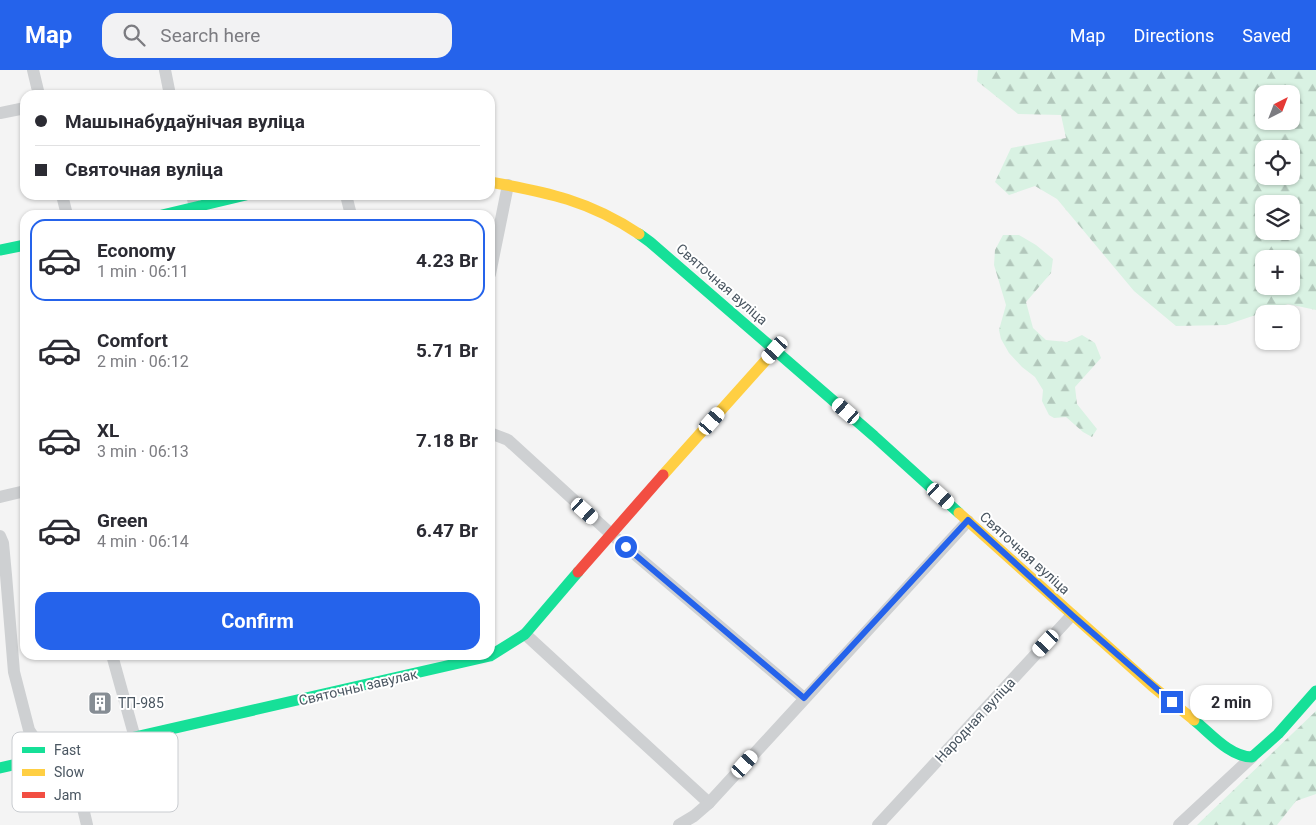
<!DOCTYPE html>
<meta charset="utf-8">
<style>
:root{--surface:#fff;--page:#f2f2f3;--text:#2b2b33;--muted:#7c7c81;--line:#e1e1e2;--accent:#2563eb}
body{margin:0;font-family:Roboto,sans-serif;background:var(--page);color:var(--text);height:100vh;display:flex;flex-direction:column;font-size:19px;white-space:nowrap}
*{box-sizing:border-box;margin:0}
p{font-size:16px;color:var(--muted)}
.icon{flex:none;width:28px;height:28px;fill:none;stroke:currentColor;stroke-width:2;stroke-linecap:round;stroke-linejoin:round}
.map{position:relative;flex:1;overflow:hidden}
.sheet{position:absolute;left:20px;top:140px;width:475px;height:450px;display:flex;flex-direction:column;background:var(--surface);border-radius:15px;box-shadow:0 1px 4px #0004}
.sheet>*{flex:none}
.banner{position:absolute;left:20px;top:20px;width:475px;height:110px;border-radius:15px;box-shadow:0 1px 4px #0004;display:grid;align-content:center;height:110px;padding:0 15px;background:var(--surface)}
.needle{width:32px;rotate:42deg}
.buttons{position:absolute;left:1255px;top:15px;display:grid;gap:10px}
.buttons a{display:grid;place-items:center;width:45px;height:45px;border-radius:10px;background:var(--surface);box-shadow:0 1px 4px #0004;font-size:25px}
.end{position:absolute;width:22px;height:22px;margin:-11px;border:6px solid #2563eb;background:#fff;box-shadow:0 0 0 2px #fff}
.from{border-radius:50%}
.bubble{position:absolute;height:35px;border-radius:15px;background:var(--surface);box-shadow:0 1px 4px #0004;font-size:16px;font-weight:700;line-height:35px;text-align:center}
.car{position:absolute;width:15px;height:30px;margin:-15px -8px;border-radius:6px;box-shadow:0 0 4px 1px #0007;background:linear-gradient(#fff 24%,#345 0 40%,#fff 0 76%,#345 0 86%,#fff 0)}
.banner b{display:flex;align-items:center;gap:18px;height:48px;font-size:19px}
.banner b+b{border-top:1px solid var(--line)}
.banner i{width:12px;height:12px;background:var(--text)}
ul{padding:9px 0 0;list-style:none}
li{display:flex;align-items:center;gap:15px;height:82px;margin:0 10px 8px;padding:0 5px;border:2px solid transparent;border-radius:15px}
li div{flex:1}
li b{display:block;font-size:19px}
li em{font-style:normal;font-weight:700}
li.on{border-color:var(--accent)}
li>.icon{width:45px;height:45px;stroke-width:1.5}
.action{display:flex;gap:10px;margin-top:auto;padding:10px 15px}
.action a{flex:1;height:58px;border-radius:15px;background:var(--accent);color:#fff;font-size:20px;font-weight:700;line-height:58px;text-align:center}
header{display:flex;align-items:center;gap:30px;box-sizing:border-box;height:70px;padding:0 25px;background:var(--accent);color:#fff}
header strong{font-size:24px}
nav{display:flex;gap:28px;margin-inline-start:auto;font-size:18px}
.search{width:350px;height:45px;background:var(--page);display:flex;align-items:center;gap:12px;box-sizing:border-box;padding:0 18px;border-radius:15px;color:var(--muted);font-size:19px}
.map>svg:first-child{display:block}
</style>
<header>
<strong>Map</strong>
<div class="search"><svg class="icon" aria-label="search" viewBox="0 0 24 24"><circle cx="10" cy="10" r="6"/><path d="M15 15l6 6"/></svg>Search here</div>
<nav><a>Map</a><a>Directions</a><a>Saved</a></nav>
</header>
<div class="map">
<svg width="1316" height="755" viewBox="0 0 1316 755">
<defs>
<pattern id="forest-firs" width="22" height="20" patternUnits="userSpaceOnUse" patternTransform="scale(1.25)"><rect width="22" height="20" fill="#d9f2e3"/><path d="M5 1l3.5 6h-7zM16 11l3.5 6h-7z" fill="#b2c7bb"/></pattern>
</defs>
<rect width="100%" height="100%" fill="#f4f4f4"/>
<!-- forest -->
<g fill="url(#forest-firs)" fill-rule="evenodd">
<path d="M978 0H1316V240L1288 234 1226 255 1176 256 1134 221 1057 129 1035 116 1009 125 995 112 1011 78 1066 68 1061 45 1018 44 977 11ZM1264 24H1291V51H1264ZM1264 79H1291V106H1264ZM1264 134H1291V161H1264ZM1264 189H1291V216H1264Z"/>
<polygon points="1003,165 1019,165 1036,175 1053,189 1051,203 1026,232 1033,258 1046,270 1067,272 1082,265 1095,273 1101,288 1075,317 1077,334 1097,359 1092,367 1083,362 1066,347 1054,348 1049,345 1042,331 1043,320 1035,307 1022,297 1009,283 1001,269 999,260 1006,235 994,195 995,180"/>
<polygon points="1316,641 1316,724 1296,731 1277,755 1197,755"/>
</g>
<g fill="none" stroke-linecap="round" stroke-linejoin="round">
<!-- street -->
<g stroke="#ced0d2" stroke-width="12">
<polyline points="33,0 39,25"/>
<polyline points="165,0 170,25"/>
<polyline points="0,43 25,38"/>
<polyline points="62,125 67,145"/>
<polyline points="192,125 197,145"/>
<polyline points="346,125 351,145"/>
<polyline points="490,204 508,115"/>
<polyline points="490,363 508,370 611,464 804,628"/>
<polyline points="0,427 25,421"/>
<polyline points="0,466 3,473 6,505 14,602 29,660 48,688"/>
<polyline points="525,564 709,733"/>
<polyline points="112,585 135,668"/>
<polyline points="70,683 87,755"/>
<polyline points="679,755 694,746 709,733 968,451"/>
<polyline points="878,755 1072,545"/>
<polyline points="1179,755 1252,687"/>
</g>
<!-- fast -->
<g stroke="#16e098" stroke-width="11">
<polyline points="162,145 246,125"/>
<polyline points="639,164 650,172 874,366 959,443"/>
<polyline points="0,180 25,175"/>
<path d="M1194 650C1210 663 1230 687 1252 687L1278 664 1316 621"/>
<polyline points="0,698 490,586 525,564 578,502"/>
</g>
<!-- slow -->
<g stroke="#ffcf43" stroke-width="11">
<path d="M490 112C547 122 590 131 639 164"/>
<polyline points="663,405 775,280"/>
<polyline points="959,443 1152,616 1194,650"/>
</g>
<!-- jam -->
<polyline stroke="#f24e42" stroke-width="11" points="578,502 663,405"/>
</g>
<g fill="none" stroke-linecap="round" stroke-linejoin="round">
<!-- route -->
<polyline stroke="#2563eb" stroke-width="6" points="626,477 804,628 968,450 1072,545 1172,632"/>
</g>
<!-- icons -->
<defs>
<g id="building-square" transform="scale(1.25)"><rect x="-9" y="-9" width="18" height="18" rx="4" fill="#868d94" stroke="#fff"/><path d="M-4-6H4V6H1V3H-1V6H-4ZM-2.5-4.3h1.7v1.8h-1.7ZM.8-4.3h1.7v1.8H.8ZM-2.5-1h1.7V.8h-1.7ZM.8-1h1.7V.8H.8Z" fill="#fff"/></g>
</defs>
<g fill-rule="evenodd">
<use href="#building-square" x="100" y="633"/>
</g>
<g text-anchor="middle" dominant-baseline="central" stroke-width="4" stroke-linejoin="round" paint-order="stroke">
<!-- street labels -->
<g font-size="14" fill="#4a5661" stroke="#fff">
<text transform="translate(722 214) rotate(41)">Святочная вуліца</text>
<text transform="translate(1025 483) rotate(42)">Святочная вуліца</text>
<text transform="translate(358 617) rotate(-13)">Святочны завулак</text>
<text transform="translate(975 650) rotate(-47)">Народная вуліца</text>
</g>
<!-- poi labels -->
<g font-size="14" fill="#4a5661" stroke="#fff" text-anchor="start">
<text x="118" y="633">ТП-985</text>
</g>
</g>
<!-- legend -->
<rect x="12" y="662" width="166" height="80" rx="8" fill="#fff" stroke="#c9ccd0" stroke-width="1"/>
<rect x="22" y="677" width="23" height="6" fill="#16e098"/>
<rect x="22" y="699" width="23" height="7" fill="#ffcf43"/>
<rect x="22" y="722" width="23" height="6" fill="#f24e42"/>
<g font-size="14" fill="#4a5661">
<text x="54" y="685">Fast</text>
<text x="54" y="707">Slow</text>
<text x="54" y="730">Jam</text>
</g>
</svg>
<div class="buttons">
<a><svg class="needle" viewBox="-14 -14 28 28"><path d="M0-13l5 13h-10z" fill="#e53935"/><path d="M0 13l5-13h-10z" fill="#7c7c81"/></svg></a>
<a><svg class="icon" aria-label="locate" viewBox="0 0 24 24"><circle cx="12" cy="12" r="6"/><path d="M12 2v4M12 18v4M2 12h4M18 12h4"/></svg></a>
<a><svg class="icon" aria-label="layers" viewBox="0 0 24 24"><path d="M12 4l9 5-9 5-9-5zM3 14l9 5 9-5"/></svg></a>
<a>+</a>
<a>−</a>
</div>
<i class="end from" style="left:626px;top:477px"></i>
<i class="end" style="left:1172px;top:632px"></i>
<div class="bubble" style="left:1190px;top:615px;width:82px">2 min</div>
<i class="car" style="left:775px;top:280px;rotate:222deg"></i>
<i class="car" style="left:846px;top:341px;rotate:311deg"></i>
<i class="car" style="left:712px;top:351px;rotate:41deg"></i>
<i class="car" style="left:941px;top:426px;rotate:132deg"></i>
<i class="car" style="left:585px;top:441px;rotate:132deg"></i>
<i class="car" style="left:1046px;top:573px;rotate:223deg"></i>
<i class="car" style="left:745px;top:694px;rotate:42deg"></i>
<div class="banner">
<b><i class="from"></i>Машынабудаўнічая вуліца</b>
<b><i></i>Святочная вуліца</b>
</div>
<section class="sheet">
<ul>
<li class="on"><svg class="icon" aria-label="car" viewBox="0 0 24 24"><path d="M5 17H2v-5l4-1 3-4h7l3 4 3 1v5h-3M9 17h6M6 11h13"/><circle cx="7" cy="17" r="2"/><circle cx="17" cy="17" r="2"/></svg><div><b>Economy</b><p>1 min · 06:11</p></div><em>4.23 Br</em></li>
<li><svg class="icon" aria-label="car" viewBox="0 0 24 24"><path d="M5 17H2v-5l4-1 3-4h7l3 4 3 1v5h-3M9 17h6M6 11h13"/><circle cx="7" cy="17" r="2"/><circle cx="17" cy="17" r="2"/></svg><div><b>Comfort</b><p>2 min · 06:12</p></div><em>5.71 Br</em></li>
<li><svg class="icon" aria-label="car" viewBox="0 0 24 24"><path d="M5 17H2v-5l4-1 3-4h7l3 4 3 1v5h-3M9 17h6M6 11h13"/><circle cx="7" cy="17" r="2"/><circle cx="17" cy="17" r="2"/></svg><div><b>XL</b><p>3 min · 06:13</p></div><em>7.18 Br</em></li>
<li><svg class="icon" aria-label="car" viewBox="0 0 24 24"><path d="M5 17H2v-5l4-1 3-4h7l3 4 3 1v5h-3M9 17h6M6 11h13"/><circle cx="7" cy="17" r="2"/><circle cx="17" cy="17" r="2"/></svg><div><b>Green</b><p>4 min · 06:14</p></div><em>6.47 Br</em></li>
</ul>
<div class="action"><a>Confirm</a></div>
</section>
</div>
